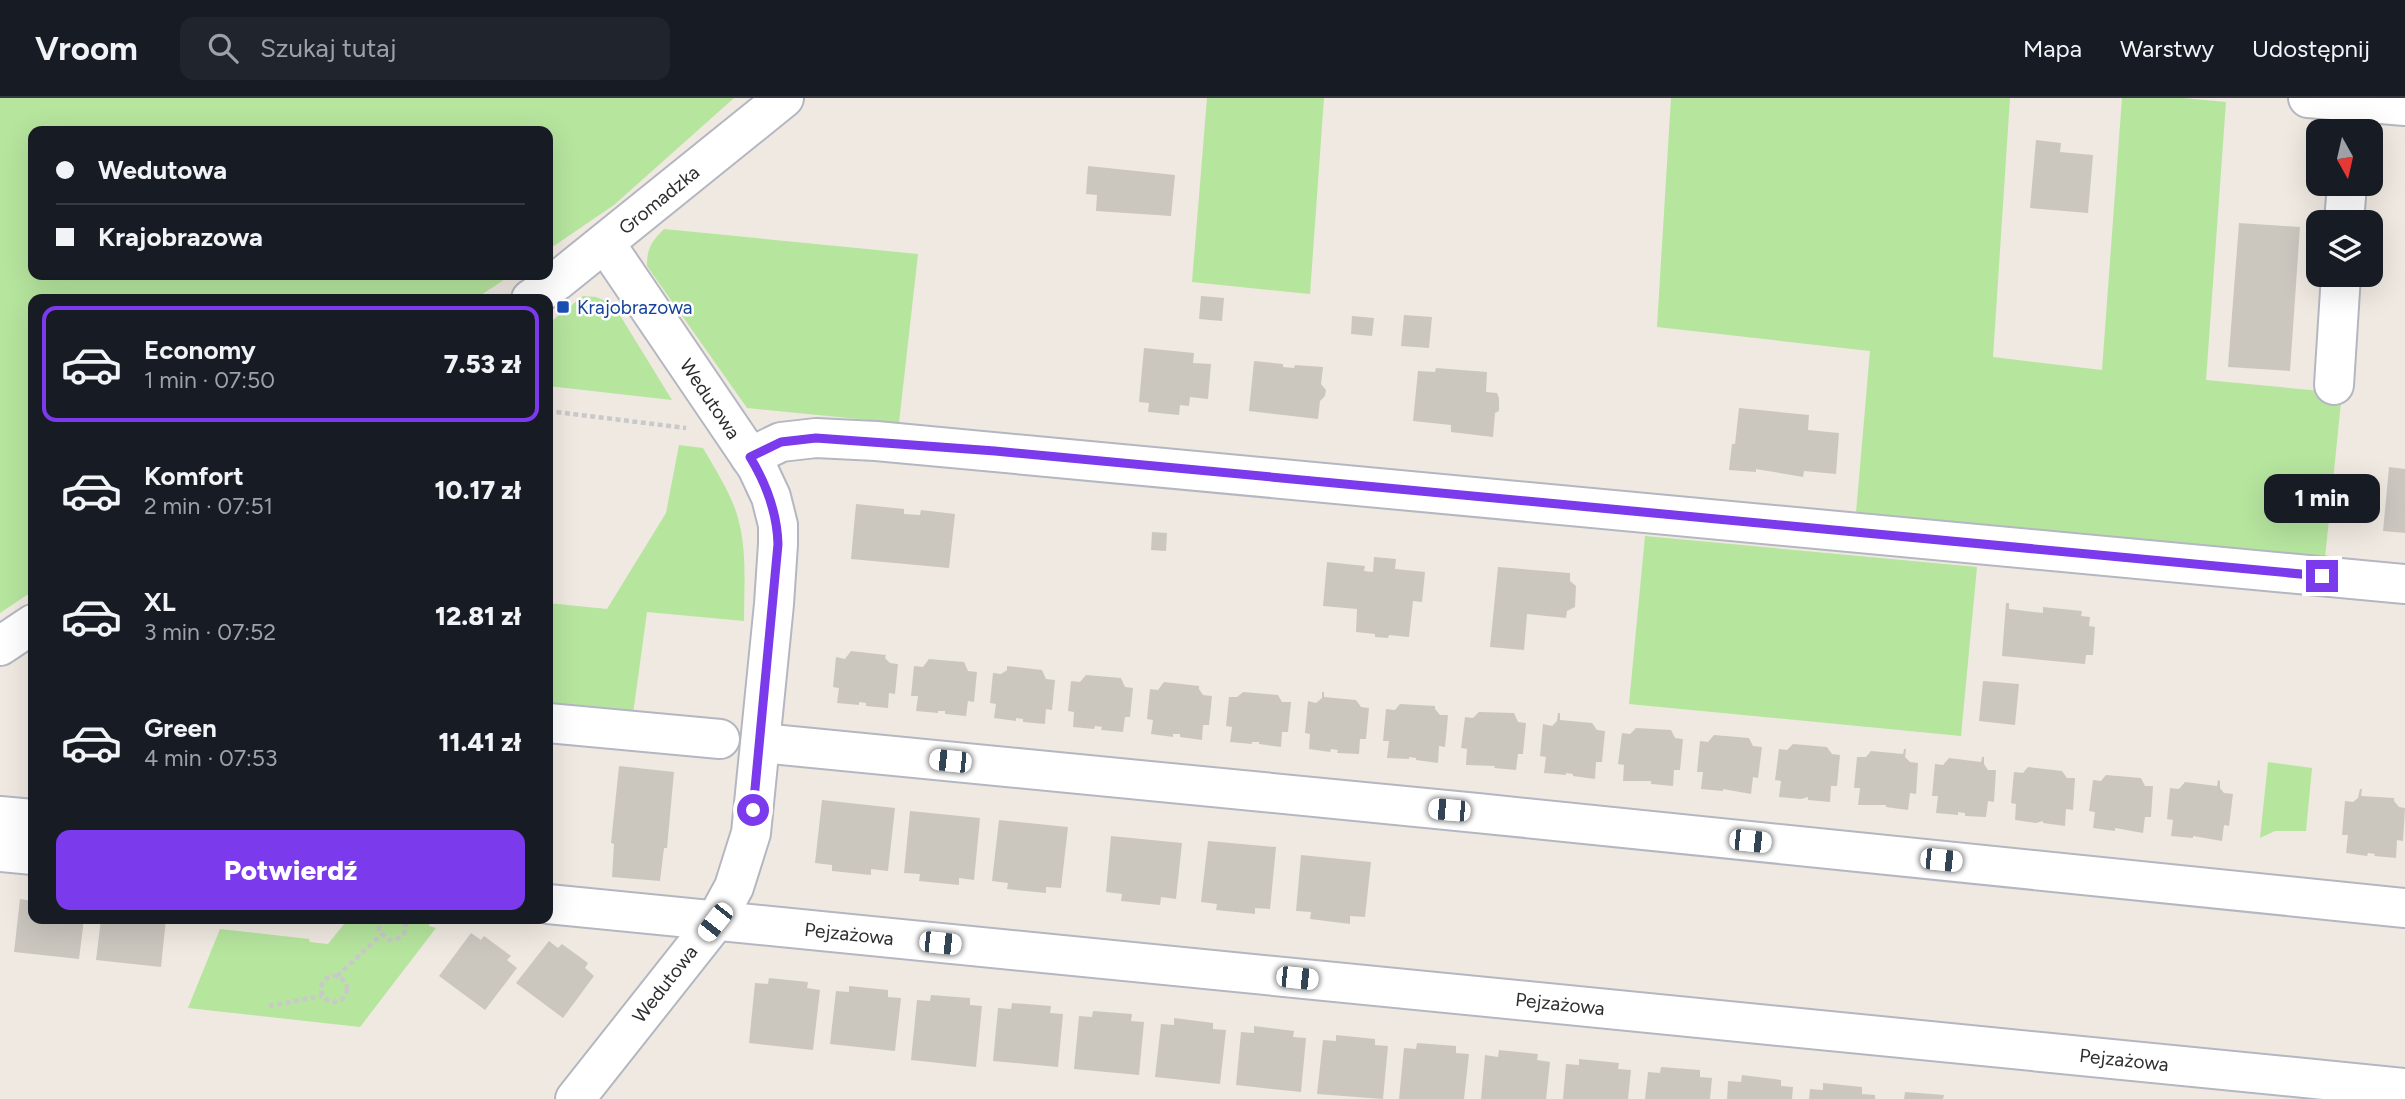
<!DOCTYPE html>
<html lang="pl">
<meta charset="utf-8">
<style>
:root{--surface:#171b24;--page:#20242c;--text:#f1f3f6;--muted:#9ea1a6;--line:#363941;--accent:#7c3aed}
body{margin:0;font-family:Figtree,sans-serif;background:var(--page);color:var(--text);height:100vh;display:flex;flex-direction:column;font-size:26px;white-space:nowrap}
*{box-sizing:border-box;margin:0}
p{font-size:23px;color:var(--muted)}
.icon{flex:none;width:38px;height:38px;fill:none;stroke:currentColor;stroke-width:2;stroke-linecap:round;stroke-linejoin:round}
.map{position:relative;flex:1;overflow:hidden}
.drawer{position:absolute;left:28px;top:196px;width:525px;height:630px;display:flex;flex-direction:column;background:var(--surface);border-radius:14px;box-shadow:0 7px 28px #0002}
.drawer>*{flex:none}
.top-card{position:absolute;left:28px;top:28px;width:525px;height:154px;border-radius:14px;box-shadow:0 7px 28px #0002;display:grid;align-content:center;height:154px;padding:0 28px;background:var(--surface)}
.needle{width:46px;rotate:172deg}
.fabs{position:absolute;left:2306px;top:21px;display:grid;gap:14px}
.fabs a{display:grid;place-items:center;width:77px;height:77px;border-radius:14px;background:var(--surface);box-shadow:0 7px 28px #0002;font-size:35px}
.end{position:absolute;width:32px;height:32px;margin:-16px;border:9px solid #7c3aed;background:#fff;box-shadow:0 0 0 4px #fff}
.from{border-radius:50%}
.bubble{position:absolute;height:49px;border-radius:14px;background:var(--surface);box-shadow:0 7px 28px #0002;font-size:23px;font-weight:800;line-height:49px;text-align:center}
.car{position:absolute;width:21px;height:42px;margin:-21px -10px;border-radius:9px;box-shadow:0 0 5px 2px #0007;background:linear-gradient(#fff 24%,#345 0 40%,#fff 0 76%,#345 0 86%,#fff 0)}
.top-card b{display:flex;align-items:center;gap:24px;height:66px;font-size:26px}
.top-card b+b{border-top:2px solid var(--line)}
.top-card i{width:18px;height:18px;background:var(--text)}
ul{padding:12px 0 0;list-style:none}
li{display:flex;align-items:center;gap:21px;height:116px;margin:0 14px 10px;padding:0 14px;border:4px solid transparent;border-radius:14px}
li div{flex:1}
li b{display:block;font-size:26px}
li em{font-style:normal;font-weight:800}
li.on{border-color:var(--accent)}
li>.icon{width:63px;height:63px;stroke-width:1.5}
.button{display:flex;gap:14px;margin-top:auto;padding:14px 28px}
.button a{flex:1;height:80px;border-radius:14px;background:var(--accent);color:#fff;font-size:28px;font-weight:800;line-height:80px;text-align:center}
header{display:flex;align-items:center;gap:42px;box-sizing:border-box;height:98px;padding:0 35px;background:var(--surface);border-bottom:2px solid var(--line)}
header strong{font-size:33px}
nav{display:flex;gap:38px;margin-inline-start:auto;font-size:24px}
.search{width:490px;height:63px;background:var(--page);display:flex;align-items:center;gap:18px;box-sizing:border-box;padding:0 24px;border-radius:14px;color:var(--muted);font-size:26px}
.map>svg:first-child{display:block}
</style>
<header>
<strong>Vroom</strong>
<div class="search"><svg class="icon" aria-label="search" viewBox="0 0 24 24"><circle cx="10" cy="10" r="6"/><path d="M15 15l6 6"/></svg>Szukaj tutaj</div>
<nav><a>Mapa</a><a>Warstwy</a><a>Udostępnij</a></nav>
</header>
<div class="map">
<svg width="2405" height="1001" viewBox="0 0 2405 1001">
<rect width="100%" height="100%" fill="#efe9e1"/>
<!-- green -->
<g fill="#b6e59e">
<polygon points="0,0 734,0 614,107 548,152 548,33 33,33 33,177 511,177 475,201 33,201 33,493 0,515"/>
<polygon points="1207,0 1324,0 1310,196 1192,184"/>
<polygon points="1671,0 2010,0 1993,259 2102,272 2122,0 2183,0 2226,4 2206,282 2342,295 2325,460 1856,415 1870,253 1657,229"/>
<path d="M664 131 918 156 899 325 747 310 647 168C647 150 651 144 664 131Z"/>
<polygon points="583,198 596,199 613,206 672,302 548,288 548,226"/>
<path d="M679 347 703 350C716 373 733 398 739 424 747 456 744 490 744 523L647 514 633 616 548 607V505L607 511 666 415Z"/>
<polygon points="1645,438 1977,469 1961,638 1629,606"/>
<polygon points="2268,664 2312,670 2306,733 2275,733 2260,740"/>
<polygon points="348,821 430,821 429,828 436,830 360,929 188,910 220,831 309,841 310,844 328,846"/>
</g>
<!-- building -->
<g fill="#cbc7bf">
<polygon points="2036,42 2061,45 2060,54 2093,57 2088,115 2030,110"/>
<polygon points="1088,68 1175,77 1171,118 1096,113 1097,97 1086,96"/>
<polygon points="2239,125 2300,129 2290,273 2228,269"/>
<polygon points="1201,198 1224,200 1222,223 1199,221"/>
<polygon points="1404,217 1432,219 1429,250 1401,248"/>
<polygon points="1352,218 1374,220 1372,238 1351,236"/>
<polygon points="1144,250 1194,255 1193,265 1211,266 1208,301 1190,299 1189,308 1180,307 1179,317 1148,314 1149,305 1139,304"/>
<polygon points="1254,263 1283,266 1283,269 1294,270 1295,267 1323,269 1321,286 1326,292 1325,298 1320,303 1318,321 1249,313"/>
<polygon points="1436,270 1487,274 1486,294 1497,295 1499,300 1499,313 1495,315 1493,339 1451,334 1451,327 1413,323 1418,273 1435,274"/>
<polygon points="1739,310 1809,317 1808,332 1839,335 1836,376 1804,373 1803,379 1756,371 1756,374 1729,372 1732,346 1735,346"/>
<polygon points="2389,369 2405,371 2405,435 2383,433"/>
<polygon points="856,406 904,411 904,416 920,417 921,412 955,416 949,470 851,461"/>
<polygon points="1152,434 1167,435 1166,453 1151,452"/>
<polygon points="1374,459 1396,461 1395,471 1425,474 1422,504 1413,503 1409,539 1389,537 1388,540 1375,539 1375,536 1356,534 1357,511 1323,508 1327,464 1365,468 1364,473 1373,474"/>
<polygon points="1498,469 1570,475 1570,483 1576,488 1575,509 1567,513 1566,520 1527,516 1524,552 1490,549"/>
<polygon points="2006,505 2009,505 2009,511 2043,515 2043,509 2082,513 2081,518 2090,519 2089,528 2095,529 2093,557 2086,557 2085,566 2002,558"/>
<polygon points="851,553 886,557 885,560 890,565 898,566 895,596 889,595 888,610 866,608 866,605 859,604 859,607 837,605 839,590 833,589 836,559 845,561"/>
<polygon points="929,561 964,564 968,573 977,574 974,604 968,603 966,618 945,616 945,613 938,613 938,615 916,613 918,598 911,598 914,568 923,569"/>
<polygon points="1007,568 1042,572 1046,581 1055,582 1052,612 1046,611 1045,626 1023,624 1023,621 1016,620 1016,623 994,620 996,606 990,605 993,575 1001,576 1007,572"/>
<polygon points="1086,577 1121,580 1125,589 1133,590 1130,619 1125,619 1123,634 1101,632 1102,629 1095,628 1094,631 1073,629 1074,614 1068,613 1071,583 1080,584"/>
<polygon points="1983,583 2019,586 2015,627 1979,623"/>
<polygon points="1164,584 1199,588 1199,591 1203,597 1212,598 1209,627 1203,627 1202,642 1180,639 1180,636 1173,636 1173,639 1151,636 1153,622 1147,621 1150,591 1158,592"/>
<polygon points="1243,594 1278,597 1282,604 1291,604 1288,634 1282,634 1281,649 1259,646 1259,644 1252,644 1252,646 1230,644 1232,629 1226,628 1229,599 1237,599"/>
<polygon points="1322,594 1324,594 1324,599 1356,602 1361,609 1369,610 1366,641 1360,641 1359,656 1337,655 1338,652 1331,651 1330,654 1309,651 1310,636 1305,635 1308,603 1316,605 1322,600"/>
<polygon points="1400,606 1435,608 1435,611 1440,617 1448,617 1445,649 1439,648 1438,665 1416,662 1416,660 1409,659 1409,661 1387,660 1389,643 1383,643 1386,611 1395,612"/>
<polygon points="1479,614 1514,615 1518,624 1526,625 1523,656 1518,656 1516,672 1494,670 1495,668 1466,667 1467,651 1461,650 1465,619 1473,620"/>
<polygon points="1558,615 1560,615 1560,622 1592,625 1597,632 1605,633 1602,664 1596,664 1595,681 1573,678 1573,676 1566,675 1566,677 1544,675 1546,659 1540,658 1543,626 1552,628 1557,623"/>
<polygon points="1636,630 1671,632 1675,640 1683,641 1680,672 1674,672 1673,688 1651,686 1651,683 1623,683 1624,667 1618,666 1622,635 1630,636"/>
<polygon points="1714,637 1749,640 1753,648 1762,649 1758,680 1753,679 1751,696 1723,691 1723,693 1701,691 1703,674 1697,674 1700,643 1708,644"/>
<polygon points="1793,646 1827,649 1832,656 1840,657 1837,688 1831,688 1830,704 1808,702 1808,699 1801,701 1779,699 1781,683 1775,682 1779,651 1787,652"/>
<polygon points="1904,651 1906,651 1905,659 1910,664 1918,665 1916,696 1910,695 1908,712 1886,709 1886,707 1858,707 1860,690 1854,690 1857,659 1866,659 1871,653 1903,656"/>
<polygon points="1982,659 1984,659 1984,666 1988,672 1996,672 1994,704 1988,703 1986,719 1965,718 1965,715 1958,714 1958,717 1936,715 1938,698 1932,698 1935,666 1943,667 1949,660 1981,664"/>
<polygon points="619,668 674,674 667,750 664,750 660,783 612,779 614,746 611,745"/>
<polygon points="2028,669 2062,673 2067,680 2075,680 2073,712 2066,711 2065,728 2043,725 2043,723 2036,725 2015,722 2016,706 2011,705 2014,674 2023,675"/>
<polygon points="2106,677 2141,680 2145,688 2153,688 2151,719 2145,719 2143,735 2115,730 2115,733 2093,730 2095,714 2089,713 2093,682 2101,683"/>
<polygon points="2218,682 2220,683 2220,690 2224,695 2233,696 2229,728 2224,727 2222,743 2193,738 2193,740 2171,738 2173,722 2167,721 2170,690 2179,691 2185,684 2217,688"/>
<polygon points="2360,691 2362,691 2361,698 2394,700 2394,703 2399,709 2405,710 2403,743 2397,742 2396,760 2374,758 2375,756 2368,755 2367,758 2346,755 2348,737 2342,737 2345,703 2353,704 2358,700"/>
<polygon points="822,702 895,710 888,773 871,771 871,777 832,773 832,767 815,765"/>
<polygon points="910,713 980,720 974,782 959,780 959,787 919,783 920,776 904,775"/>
<polygon points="999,722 1068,729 1061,790 1046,789 1046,795 1007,791 1008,785 992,783"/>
<polygon points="1111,738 1182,745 1176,801 1161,799 1160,807 1121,803 1122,796 1106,794"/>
<polygon points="1208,743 1276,749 1270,811 1255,810 1255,816 1216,812 1217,806 1201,804"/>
<polygon points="1301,757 1371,764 1365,819 1350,818 1350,826 1310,821 1311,814 1296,813"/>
<polygon points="20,801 33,803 33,821 84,821 79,861 14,854"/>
<polygon points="101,821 166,821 161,869 96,862"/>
<polygon points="471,835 481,842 484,838 511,858 507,862 517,870 485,912 439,878"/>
<polygon points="549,843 558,850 562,846 588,865 585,870 594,878 563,920 516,885"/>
<polygon points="769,880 808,884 807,890 820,892 813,952 749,945 755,885 768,886"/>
<polygon points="849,888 888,892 888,899 901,900 895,953 830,946 836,893 849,894"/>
<polygon points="931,897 970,900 970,907 982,908 976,969 911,962 917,902 930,903"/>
<polygon points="1012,905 1051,908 1050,915 1063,916 1058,969 993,963 998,910 1011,911"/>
<polygon points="1093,913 1132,916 1131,923 1144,924 1139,977 1074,971 1079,918 1092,919"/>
<polygon points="1174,920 1213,925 1213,931 1226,932 1220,986 1155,979 1161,926 1174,927"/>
<polygon points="1254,928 1294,933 1293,939 1306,940 1301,994 1236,987 1241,934 1254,935"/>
<polygon points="1336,937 1375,941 1375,947 1388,948 1383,1001 1317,996 1323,942 1336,943"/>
<polygon points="1417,945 1456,948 1456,955 1469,956 1464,1001 1399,1001 1404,950 1416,951"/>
<polygon points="1499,952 1538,956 1537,962 1550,964 1546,1001 1481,1001 1485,957 1498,959"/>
<polygon points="1579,961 1619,965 1618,971 1631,972 1628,1001 1563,1001 1566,966 1579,967"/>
<polygon points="1661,969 1700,972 1700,979 1712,980 1710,1001 1645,1001 1648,974 1660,975"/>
<polygon points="1742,977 1781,982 1781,988 1793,989 1792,1001 1727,1001 1728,983 1741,984"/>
<polygon points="1823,985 1862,989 1862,996 1875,997 1875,1001 1809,1001 1810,991 1823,992"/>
<polygon points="1905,994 1944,997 1943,1001 1904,1001"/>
</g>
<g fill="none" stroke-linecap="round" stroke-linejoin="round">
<!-- minor casing -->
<g stroke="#b4b7c1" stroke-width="42">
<g id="minor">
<polyline points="2308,0 2405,8"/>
<polyline points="2344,124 2347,86"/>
<polyline points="531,201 557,183 784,0"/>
<polyline points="2334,287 2341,177"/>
<polyline points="750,359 781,344 816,340 876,343 2405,486"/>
<polyline points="0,548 33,526"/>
<polyline points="548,625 720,641"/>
<polyline points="761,645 1477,715 2405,810"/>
<polyline points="0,718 33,721"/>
<polyline points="0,754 33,757"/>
<polyline points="548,806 2405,990"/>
<polyline points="575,1001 715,824 734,789 751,735 774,506 778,446 778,427 771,399 757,369 605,145"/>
</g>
</g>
<!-- path -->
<g stroke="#c9c9c9" stroke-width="4.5" stroke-dasharray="5 3.5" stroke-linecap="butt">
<polyline points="548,313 686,330"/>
<path d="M383 821 379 825V833L389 842C402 842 410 833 403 821"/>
<circle cx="334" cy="891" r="13"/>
<polyline points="337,878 381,837"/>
<polyline points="269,908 322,898"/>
</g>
<!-- minor -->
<use href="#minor" stroke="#fff" stroke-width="38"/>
</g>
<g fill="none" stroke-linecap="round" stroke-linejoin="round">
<!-- route -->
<path stroke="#7c3aed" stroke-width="9" d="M753 712 778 446C777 414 767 387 750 359L781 344 816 340 995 353 2322 478"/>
</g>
<!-- markers -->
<rect fill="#1a4fb4" stroke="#fff" stroke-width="2.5" x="556" y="202" width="14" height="14" rx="3.5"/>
<g text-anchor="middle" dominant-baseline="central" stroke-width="5" stroke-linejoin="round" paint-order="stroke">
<!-- street labels -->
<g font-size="19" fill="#2e2e2e" stroke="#fff">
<text transform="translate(659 102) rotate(-39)">Gromadzka</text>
<text transform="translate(710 301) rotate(56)">Wedutowa</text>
<text transform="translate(849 836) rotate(6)">Pejzażowa</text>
<text transform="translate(665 886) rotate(-52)">Wedutowa</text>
<text transform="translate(1560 906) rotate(6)">Pejzażowa</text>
<text transform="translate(2124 962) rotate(6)">Pejzażowa</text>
</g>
<!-- transit labels -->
<g font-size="19" fill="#164399" stroke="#fff" text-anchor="start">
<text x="577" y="209">Krajobrazowa</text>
</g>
</g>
</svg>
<div class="fabs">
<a><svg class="needle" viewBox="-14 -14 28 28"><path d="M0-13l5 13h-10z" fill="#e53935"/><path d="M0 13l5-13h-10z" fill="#9ea1a6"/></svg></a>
<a><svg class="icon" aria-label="layers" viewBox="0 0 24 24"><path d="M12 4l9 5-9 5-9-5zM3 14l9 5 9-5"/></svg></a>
</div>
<i class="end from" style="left:753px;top:712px"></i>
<i class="end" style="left:2322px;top:478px"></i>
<div class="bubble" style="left:2264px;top:376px;width:116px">1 min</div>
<i class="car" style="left:950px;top:663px;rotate:276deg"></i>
<i class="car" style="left:1449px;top:712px;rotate:275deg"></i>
<i class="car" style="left:1750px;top:743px;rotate:96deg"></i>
<i class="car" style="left:1941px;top:762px;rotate:96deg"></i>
<i class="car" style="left:715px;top:824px;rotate:218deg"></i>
<i class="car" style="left:940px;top:845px;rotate:96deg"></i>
<i class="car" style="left:1297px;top:880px;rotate:96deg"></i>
<div class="top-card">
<b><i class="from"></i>Wedutowa</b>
<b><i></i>Krajobrazowa</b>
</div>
<section class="drawer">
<ul>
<li class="on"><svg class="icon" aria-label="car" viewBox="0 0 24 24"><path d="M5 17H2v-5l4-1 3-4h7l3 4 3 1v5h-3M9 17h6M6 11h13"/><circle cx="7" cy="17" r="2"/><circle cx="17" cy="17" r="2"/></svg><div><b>Economy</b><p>1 min · 07:50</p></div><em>7.53 zł</em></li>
<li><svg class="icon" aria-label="car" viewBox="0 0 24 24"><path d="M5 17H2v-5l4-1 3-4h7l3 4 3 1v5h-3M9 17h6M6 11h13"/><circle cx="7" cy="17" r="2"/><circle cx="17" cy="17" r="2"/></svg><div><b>Komfort</b><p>2 min · 07:51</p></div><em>10.17 zł</em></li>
<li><svg class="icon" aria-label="car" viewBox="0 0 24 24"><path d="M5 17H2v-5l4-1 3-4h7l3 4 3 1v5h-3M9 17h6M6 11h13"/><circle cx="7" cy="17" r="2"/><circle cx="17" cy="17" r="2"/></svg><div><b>XL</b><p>3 min · 07:52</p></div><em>12.81 zł</em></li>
<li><svg class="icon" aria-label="car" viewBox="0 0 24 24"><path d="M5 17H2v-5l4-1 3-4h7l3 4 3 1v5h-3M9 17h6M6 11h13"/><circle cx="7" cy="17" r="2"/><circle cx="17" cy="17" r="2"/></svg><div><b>Green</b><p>4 min · 07:53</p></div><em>11.41 zł</em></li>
</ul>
<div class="button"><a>Potwierdź</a></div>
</section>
</div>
